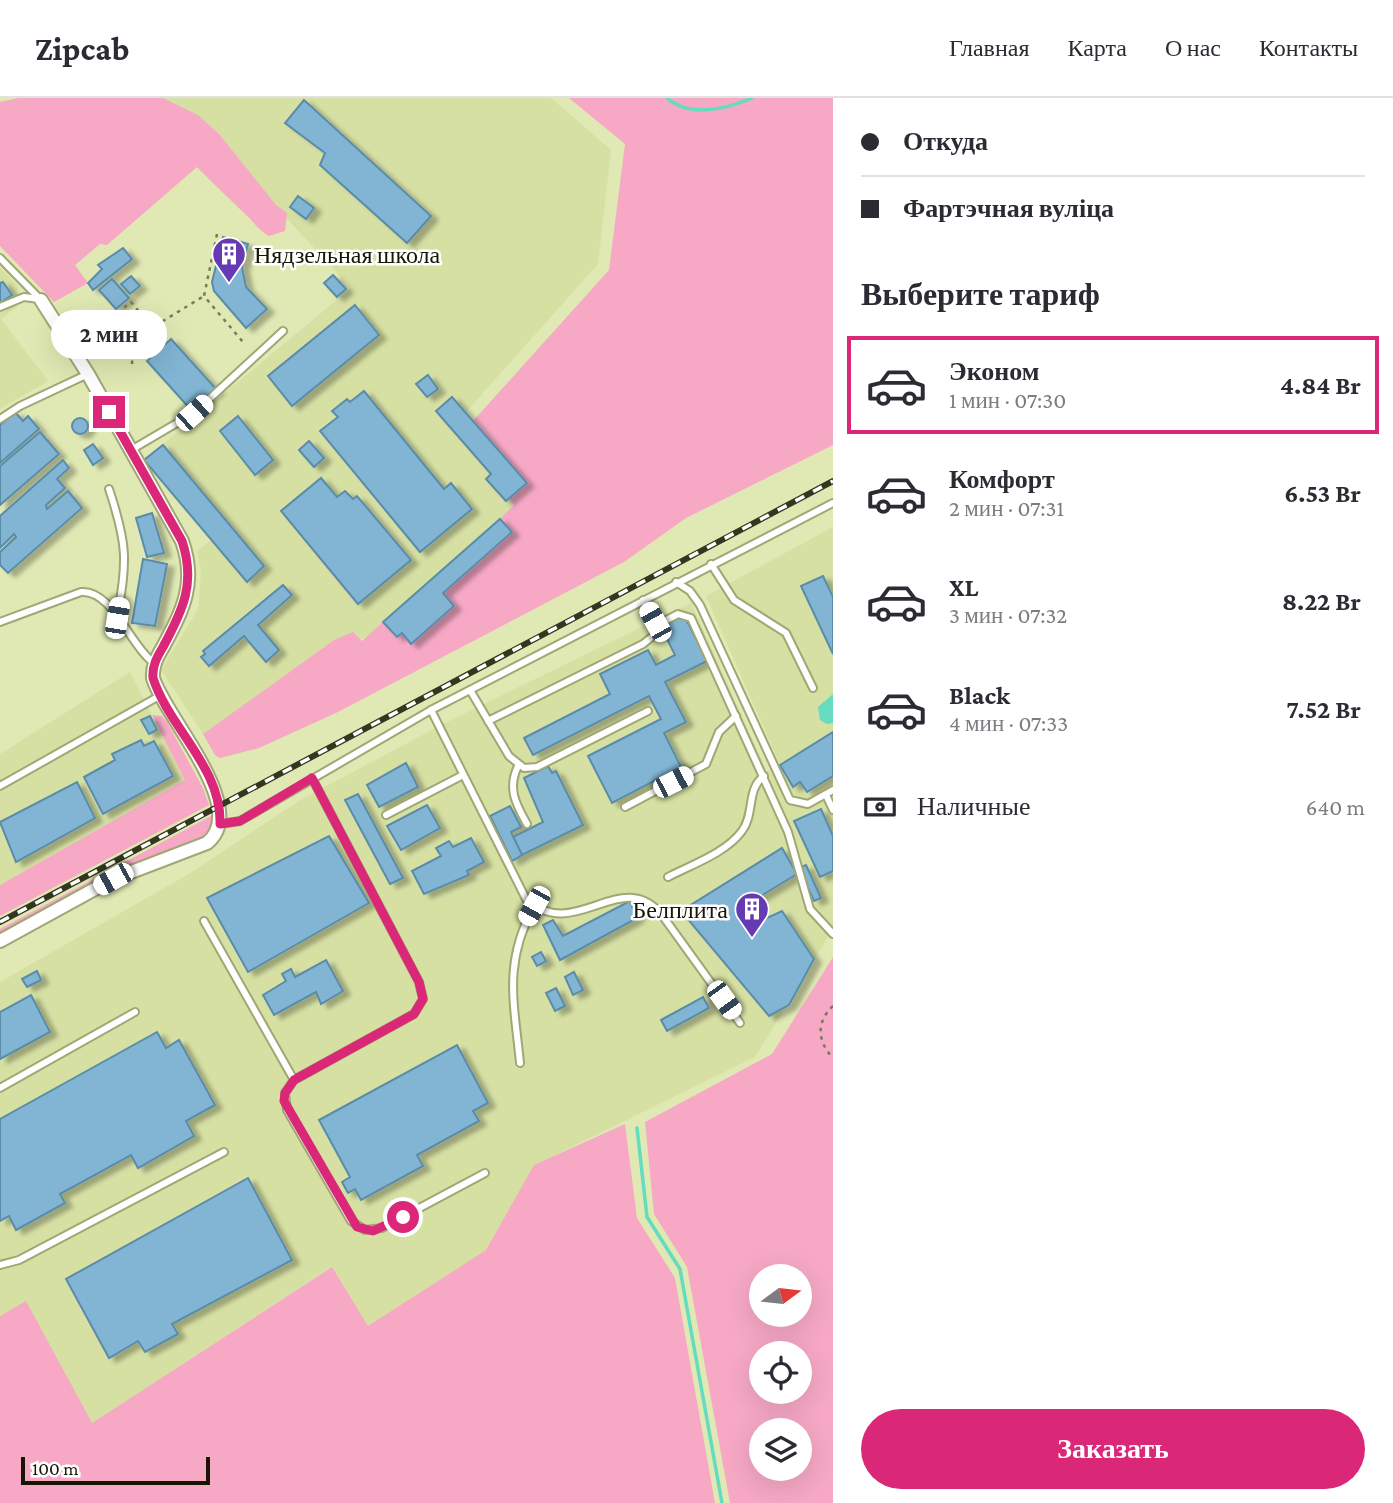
<!DOCTYPE html>
<html lang="ru">
<meta charset="utf-8">
<style>
:root{--surface:#fff;--page:#f7f7f7;--text:#2b2b33;--muted:#7c7c81;--line:#e1e1e2;--accent:#db2777}
body{margin:0;font-family:"Crimson Pro",serif;background:var(--page);color:var(--text);height:100vh;display:flex;flex-direction:column;font-size:26px;white-space:nowrap}
*{box-sizing:border-box;margin:0}
p{font-size:23px;color:var(--muted)}
.icon{flex:none;width:38px;height:38px;fill:none;stroke:currentColor;stroke-width:2;stroke-linecap:round;stroke-linejoin:round}
.map{position:relative;flex:1;overflow:hidden}
.drawer{display:flex;flex-direction:column;background:var(--surface);width:560px}
.drawer>*{flex:none}
.banner{display:grid;align-content:center;height:154px;padding:0 28px;background:var(--surface)}
.needle{width:46px;rotate:75deg}
.buttons{position:absolute;left:749px;top:1166px;display:grid;gap:14px}
.buttons a{display:grid;place-items:center;width:63px;height:63px;border-radius:50%;background:var(--surface);box-shadow:0 7px 28px #0002;font-size:35px}
.scale{position:absolute;left:21px;bottom:18px;width:189px;box-sizing:border-box;padding-left:7px;border:4px solid #151704;border-top:0;font-size:19px;line-height:24px;white-space:nowrap;color:#151704;-webkit-text-stroke:5px #fff;paint-order:stroke}
.end{position:absolute;width:32px;height:32px;margin:-16px;border:9px solid #db2777;background:#fff;box-shadow:0 0 0 4px #fff}
.from{border-radius:50%}
.bubble{position:absolute;height:49px;border-radius:24px;background:var(--surface);box-shadow:0 7px 28px #0002;font-size:23px;font-weight:700;line-height:49px;text-align:center}
.car{position:absolute;width:21px;height:42px;margin:-21px -10px;border-radius:9px;box-shadow:0 0 5px 2px #0007;background:linear-gradient(#fff 24%,#345 0 40%,#fff 0 76%,#345 0 86%,#fff 0)}
.banner b{display:flex;align-items:center;gap:24px;height:66px;font-size:26px}
.banner b+b{border-top:2px solid var(--line)}
.banner i{width:18px;height:18px;background:var(--text)}
ul{padding:0;list-style:none}
li{display:flex;align-items:center;gap:21px;height:98px;margin:0 14px 10px;padding:0 14px;border:4px solid transparent;border-radius:0px}
li div{flex:1}
li b{display:block;font-size:26px}
li em{font-style:normal;font-weight:700}
li.on{border-color:var(--accent)}
li>.icon{width:63px;height:63px;stroke-width:1.5}
h2{padding:0 28px;font-size:32px;line-height:84px}
.pay{display:flex;align-items:center;gap:18px;height:77px;padding:0 28px;font-size:26px}
.pay p{margin-inline-start:auto}
.button{display:flex;gap:14px;margin-top:auto;padding:14px 28px}
.button a{flex:1;height:80px;border-radius:42px;background:var(--accent);color:#fff;font-size:28px;font-weight:700;line-height:80px;text-align:center}
header{display:flex;align-items:center;gap:42px;box-sizing:border-box;height:98px;padding:0 35px;background:var(--surface);border-bottom:2px solid var(--line)}
header strong{font-size:33px}
nav{display:flex;gap:38px;margin-inline-start:auto;font-size:24px}
main{display:flex;flex:1;min-height:0}
.map>svg:first-child{display:block}
</style>
<header>
<strong>Zipcab</strong>
<nav><a>Главная</a><a>Карта</a><a>О нас</a><a>Контакты</a></nav>
</header>
<main>
<div class="map">
<svg width="833" height="1405" viewBox="0 0 833 1405">
<defs>
<filter id="shadow"><feDropShadow dx="7" dy="4" stdDeviation="2" flood-color="#0004"/></filter>
</defs>
<rect width="100%" height="100%" fill="#e0e9b3"/>
<!-- built -->
<g fill="#d6e0a3">
<polygon points="132,0 551,0 611,52 598,166 466,314 527,385 509,401 515,407 512,434 443,495 411,546 397,539 334,542 203,636 161,572 198,511 201,474 197,453 211,442 144,362 351,190 220,48"/>
<polygon points="0,169 18,189 17,209 1,221 48,283 0,311"/>
<polygon points="833,429 833,831 755,959 535,1067 486,1152 368,1228 331,1169 91,1326 26,1204 0,1218 0,884 192,774 302,701 445,625 691,505 767,673 780,667 706,498"/>
<polygon points="130,574 185,682 0,787 0,656"/>
</g>
<!-- green -->
<g fill="#f6a8c5" fill-rule="evenodd">
<path d="M18 0H163L198 17 219 36 276 107 287 115 285 133 269 138C258 132 255 125 245 116 229 100 212 85 197 69L107 147 100 146 75 167 88 185 54 204 0 148V4Z"/>
<polygon points="569,0 833,0 833,347 686,420 624,464 338,614 259,650 220,660 215,657 203,636 334,542 353,534 362,543 383,524 397,539 402,535 411,545 443,495 512,435 500,421 514,407 509,401 526,385 473,323 609,172 625,46"/>
<polygon points="152,617 162,618 167,624 203,690 209,707 0,818 0,787 185,682"/>
<polygon points="211,718 211,732 198,742 0,838 0,831"/>
<path d="M833 859V1405H730L687 1169 654 1116 645 1024 772 956ZM761 1178H800V1216H761ZM761 1255H800V1293H761ZM761 1332H800V1370H761Z"/>
<polygon points="625,1026 637,1120 675,1180 715,1405 0,1405 0,1218 26,1203 92,1325 332,1169 368,1228 486,1152 534,1067"/>
</g>
<!-- water -->
<polygon fill="#65dbbf" points="833,596 833,625 827,626 820,622 818,609"/>
<g fill="none" stroke-linecap="round" stroke-linejoin="round">
<!-- stream -->
<g stroke="#65dbbf" stroke-width="3.5">
<path d="M667 0C689 20 727 11 752 0"/>
<polyline points="637,1030 647,1119 680,1171 722,1405"/>
</g>
</g>
<!-- building -->
<g fill="#81b5d3" stroke="#5a8caa" stroke-width="2" filter="url(#shadow)">
<polygon points="304,2 431,118 407,145 320,67 325,55 285,25"/>
<polygon points="298,98 314,110 306,121 290,109"/>
<polygon points="223,139 248,146 242,169 246,189 267,211 246,230 214,193 212,184"/>
<polygon points="123,150 132,161 93,192 88,185 102,171 98,167"/>
<polygon points="333,177 346,191 337,199 324,185"/>
<polygon points="131,178 140,188 130,196 121,186"/>
<polygon points="112,181 129,200 116,211 99,192"/>
<polygon points="3,184 12,197 0,205 0,185"/>
<polygon points="355,207 379,237 292,308 268,278"/>
<polygon points="171,241 217,292 193,314 147,263"/>
<polygon points="428,277 438,291 427,299 416,286"/>
<polygon points="364,293 444,391 451,385 472,411 420,454 320,333 338,319 332,313 347,301 350,304"/>
<polygon points="452,299 527,385 506,403 486,381 491,376 436,313"/>
<polygon points="15,314 23,323 28,318 39,331 0,365 0,327"/>
<polygon points="238,318 273,362 255,377 220,333"/>
<circle cx="80" cy="328" r="8"/>
<polygon points="40,334 59,356 0,407 0,368"/>
<polygon points="309,343 324,360 314,369 299,352"/>
<polygon points="93,346 103,360 93,367 84,352"/>
<polygon points="163,347 264,468 247,484 144,362"/>
<polygon points="63,362 69,370 57,381 65,390 46,407 47,411 68,393 82,410 8,475 0,467 0,454 16,439 14,436 0,450 0,418"/>
<polygon points="321,380 337,399 345,393 353,401 357,398 411,462 358,506 281,413"/>
<polygon points="152,415 164,455 147,459 136,420"/>
<polygon points="500,421 512,434 443,495 454,508 411,546 402,535 397,539 383,524"/>
<polygon points="143,461 167,466 155,528 132,525"/>
<polygon points="823,478 833,499 833,556 801,488"/>
<polygon points="283,487 292,497 258,527 279,552 266,564 244,538 209,568 201,559 205,556 203,553"/>
<polygon points="684,517 707,563 665,584 686,624 664,635 681,669 612,705 588,658 661,621 649,598 533,657 524,640 610,596 600,576 648,552 656,567 675,557 661,529"/>
<polygon points="150,618 157,632 149,636 141,622"/>
<polygon points="833,634 833,678 807,694 800,684 793,689 780,667"/>
<polygon points="141,642 144,648 154,643 173,678 103,716 84,679 115,662 112,656"/>
<polygon points="406,665 418,689 379,709 367,687"/>
<polygon points="548,668 552,675 556,673 583,727 522,757 513,739 543,724 524,680"/>
<polygon points="77,684 95,720 16,764 0,724"/>
<polygon points="358,696 403,780 390,786 345,702"/>
<polygon points="427,707 440,730 401,752 387,728"/>
<polygon points="510,708 521,729 511,734 522,757 512,763 490,718"/>
<polygon points="821,711 833,738 833,773 820,779 794,723"/>
<polygon points="329,738 369,805 248,874 207,800"/>
<polygon points="471,740 484,764 467,773 469,777 424,796 412,773 441,758 436,750 449,743 453,749"/>
<polygon points="782,750 797,776 751,804 765,821 782,813 814,861 789,907 769,918 681,813"/>
<polygon points="806,767 821,800 814,803 799,770"/>
<polygon points="630,803 637,820 560,862 543,827 553,822 563,838"/>
<polygon points="541,854 546,863 537,868 532,859"/>
<polygon points="326,862 343,893 321,906 316,894 274,917 263,897 286,883 282,876 291,871 295,879"/>
<polygon points="37,873 41,882 27,889 22,881"/>
<polygon points="574,874 583,892 573,897 565,879"/>
<polygon points="556,890 565,908 555,913 546,895"/>
<polygon points="31,897 50,934 0,961 0,914"/>
<polygon points="703,899 709,910 667,933 661,922"/>
<polygon points="157,934 166,950 179,942 215,1007 186,1023 194,1038 138,1070 131,1057 60,1096 65,1105 16,1132 9,1118 0,1123 0,1021"/>
<polygon points="457,947 488,1005 473,1013 479,1023 417,1057 423,1068 361,1102 355,1091 348,1095 342,1084 350,1079 319,1022"/>
<polygon points="248,1080 292,1162 172,1226 178,1236 145,1254 138,1243 109,1260 66,1181"/>
</g>
<g fill="none" stroke-linecap="round" stroke-linejoin="round">
<!-- service casing -->
<g stroke="#a0a774" stroke-width="10">
<g id="service">
<polyline points="0,160 41,202"/>
<polyline points="0,209 24,199 39,201"/>
<polyline points="58,227 99,217"/>
<polyline points="0,321 20,308 88,276"/>
<polyline points="131,352 194,315 283,233"/>
<path d="M109 391C128 448 127 462 117 521"/>
<polyline points="711,466 734,502 786,535 813,590"/>
<polyline points="676,484 690,493 700,507 790,702 808,706 833,692"/>
<polyline points="643,502 657,527 678,516 691,520 788,734 810,811 833,836"/>
<path d="M0 524 81 494C112 491 130 548 154 565"/>
<polyline points="470,592 509,658 524,670 537,669 648,613"/>
<path d="M431 612 526 801C575 846 621 767 662 817L740 925"/>
<polyline points="488,623 643,546 653,538 657,527"/>
<path d="M518 668C507 691 516 706 527 726"/>
<polyline points="312,680 419,884 423,901 414,916 294,982 285,995 287,1012 351,1123 365,1132 382,1130 485,1075"/>
<polyline points="0,688 161,597"/>
<polyline points="826,697 833,712"/>
<polyline points="625,709 706,666 719,634 736,618"/>
<polyline points="386,717 463,677"/>
<polyline points="220,726 240,723 431,612 833,405"/>
<path d="M668 779C691 767 726 755 742 733 755 716 746 691 764 678"/>
<polyline points="204,823 294,982"/>
<path d="M520 965C514 904 503 865 534 808"/>
<polyline points="0,990 135,914"/>
<polyline points="0,1167 19,1162 224,1054"/>
</g>
</g>
<!-- minor casing -->
<g stroke="#a0a774" stroke-width="16">
<path id="minor" d="M0 843 113 781 207 745C251 710 164 618 153 580 152 568 157 559 163 549 183 512 197 485 182 443L88 276 41 202"/>
</g>
<!-- path -->
<g stroke="#777c58" stroke-width="2.5" stroke-dasharray="3.5 5" stroke-linecap="butt">
<polyline points="217,136 204,198 243,244"/>
<polyline points="145,234 159,252"/>
<polyline points="81,242 145,234 204,198"/>
<polyline points="132,266 133,236 115,217 131,204 152,229"/>
<path d="M833 908C816 924 817 943 833 960"/>
</g>
<!-- service -->
<use href="#service" stroke="#fff" stroke-width="6"/>
<!-- minor -->
<use href="#minor" stroke="#fff" stroke-width="12"/>
<!-- rail casing -->
<g stroke="#34371f" stroke-width="6">
<polyline id="rail" points="0,824 833,383"/>
</g>
<!-- rail -->
<use href="#rail" stroke="#fff" stroke-width="3.5" stroke-dasharray="10" stroke-linecap="butt"/>
</g>
<g fill="none" stroke-linecap="round" stroke-linejoin="round">
<!-- route -->
<path stroke="#db2777" stroke-width="9" d="M109 314 182 443C196 485 183 512 163 549 157 559 152 568 153 580 169 630 222 670 220 726L240 723 312 680 419 884 423 901 414 916 294 982 285 995 284 1003 357 1129 373 1133 403 1119"/>
</g>
<!-- icons -->
<defs>
<g id="building-pin" transform="scale(1.75)"><path d="M0 17L-7.5 6A9.5 9.5 0 1 1 7.5 6Z" fill="#663ab2" stroke="#fff"/><path d="M-4-6H4V6H1V3H-1V6H-4ZM-2.5-4.3h1.7v1.8h-1.7ZM.8-4.3h1.7v1.8H.8ZM-2.5-1h1.7V.8h-1.7ZM.8-1h1.7V.8H.8Z" fill="#fff"/></g>
</defs>
<g fill-rule="evenodd">
<use href="#building-pin" x="229" y="156"/>
<use href="#building-pin" x="752" y="811"/>
</g>
<g text-anchor="middle" dominant-baseline="central" stroke-width="5" stroke-linejoin="round" paint-order="stroke">
<!-- poi labels -->
<g font-size="24" fill="#151704" stroke="#fff" text-anchor="start">
<text x="254" y="156">Нядзельная школа</text>
<text x="728" y="811" text-anchor="end">Белплита</text>
</g>
</g>
</svg>
<div class="buttons">
<a><svg class="needle" viewBox="-14 -14 28 28"><path d="M0-13l5 13h-10z" fill="#e53935"/><path d="M0 13l5-13h-10z" fill="#7c7c81"/></svg></a>
<a><svg class="icon" aria-label="locate" viewBox="0 0 24 24"><circle cx="12" cy="12" r="6"/><path d="M12 2v4M12 18v4M2 12h4M18 12h4"/></svg></a>
<a><svg class="icon" aria-label="layers" viewBox="0 0 24 24"><path d="M12 4l9 5-9 5-9-5zM3 14l9 5 9-5"/></svg></a>
</div>
<div class="scale">100 m</div>
<i class="end from" style="left:403px;top:1119px"></i>
<i class="end" style="left:109px;top:314px"></i>
<div class="bubble" style="left:51px;top:212px;width:116px">2 мин</div>
<i class="car" style="left:194px;top:315px;rotate:48deg"></i>
<i class="car" style="left:117px;top:520px;rotate:9deg"></i>
<i class="car" style="left:655px;top:524px;rotate:331deg"></i>
<i class="car" style="left:673px;top:684px;rotate:63deg"></i>
<i class="car" style="left:113px;top:781px;rotate:241deg"></i>
<i class="car" style="left:534px;top:808px;rotate:209deg"></i>
<i class="car" style="left:724px;top:902px;rotate:144deg"></i>
</div>
<section class="drawer">
<div class="banner">
<b><i class="from"></i>Откуда</b>
<b><i></i>Фартэчная вуліца</b>
</div>
<h2>Выберите тариф</h2>
<ul>
<li class="on"><svg class="icon" aria-label="car" viewBox="0 0 24 24"><path d="M5 17H2v-5l4-1 3-4h7l3 4 3 1v5h-3M9 17h6M6 11h13"/><circle cx="7" cy="17" r="2"/><circle cx="17" cy="17" r="2"/></svg><div><b>Эконом</b><p>1 мин · 07:30</p></div><em>4.84 Br</em></li>
<li><svg class="icon" aria-label="car" viewBox="0 0 24 24"><path d="M5 17H2v-5l4-1 3-4h7l3 4 3 1v5h-3M9 17h6M6 11h13"/><circle cx="7" cy="17" r="2"/><circle cx="17" cy="17" r="2"/></svg><div><b>Комфорт</b><p>2 мин · 07:31</p></div><em>6.53 Br</em></li>
<li><svg class="icon" aria-label="car" viewBox="0 0 24 24"><path d="M5 17H2v-5l4-1 3-4h7l3 4 3 1v5h-3M9 17h6M6 11h13"/><circle cx="7" cy="17" r="2"/><circle cx="17" cy="17" r="2"/></svg><div><b>XL</b><p>3 мин · 07:32</p></div><em>8.22 Br</em></li>
<li><svg class="icon" aria-label="car" viewBox="0 0 24 24"><path d="M5 17H2v-5l4-1 3-4h7l3 4 3 1v5h-3M9 17h6M6 11h13"/><circle cx="7" cy="17" r="2"/><circle cx="17" cy="17" r="2"/></svg><div><b>Black</b><p>4 мин · 07:33</p></div><em>7.52 Br</em></li>
</ul>
<div class="pay"><svg class="icon" aria-label="cash" viewBox="0 0 24 24"><path d="M3 7h18v10H3z"/><circle cx="12" cy="12" r="2"/></svg>Наличные<p>640 m</p></div>
<div class="button"><a>Заказать</a></div>
</section>
</main>
